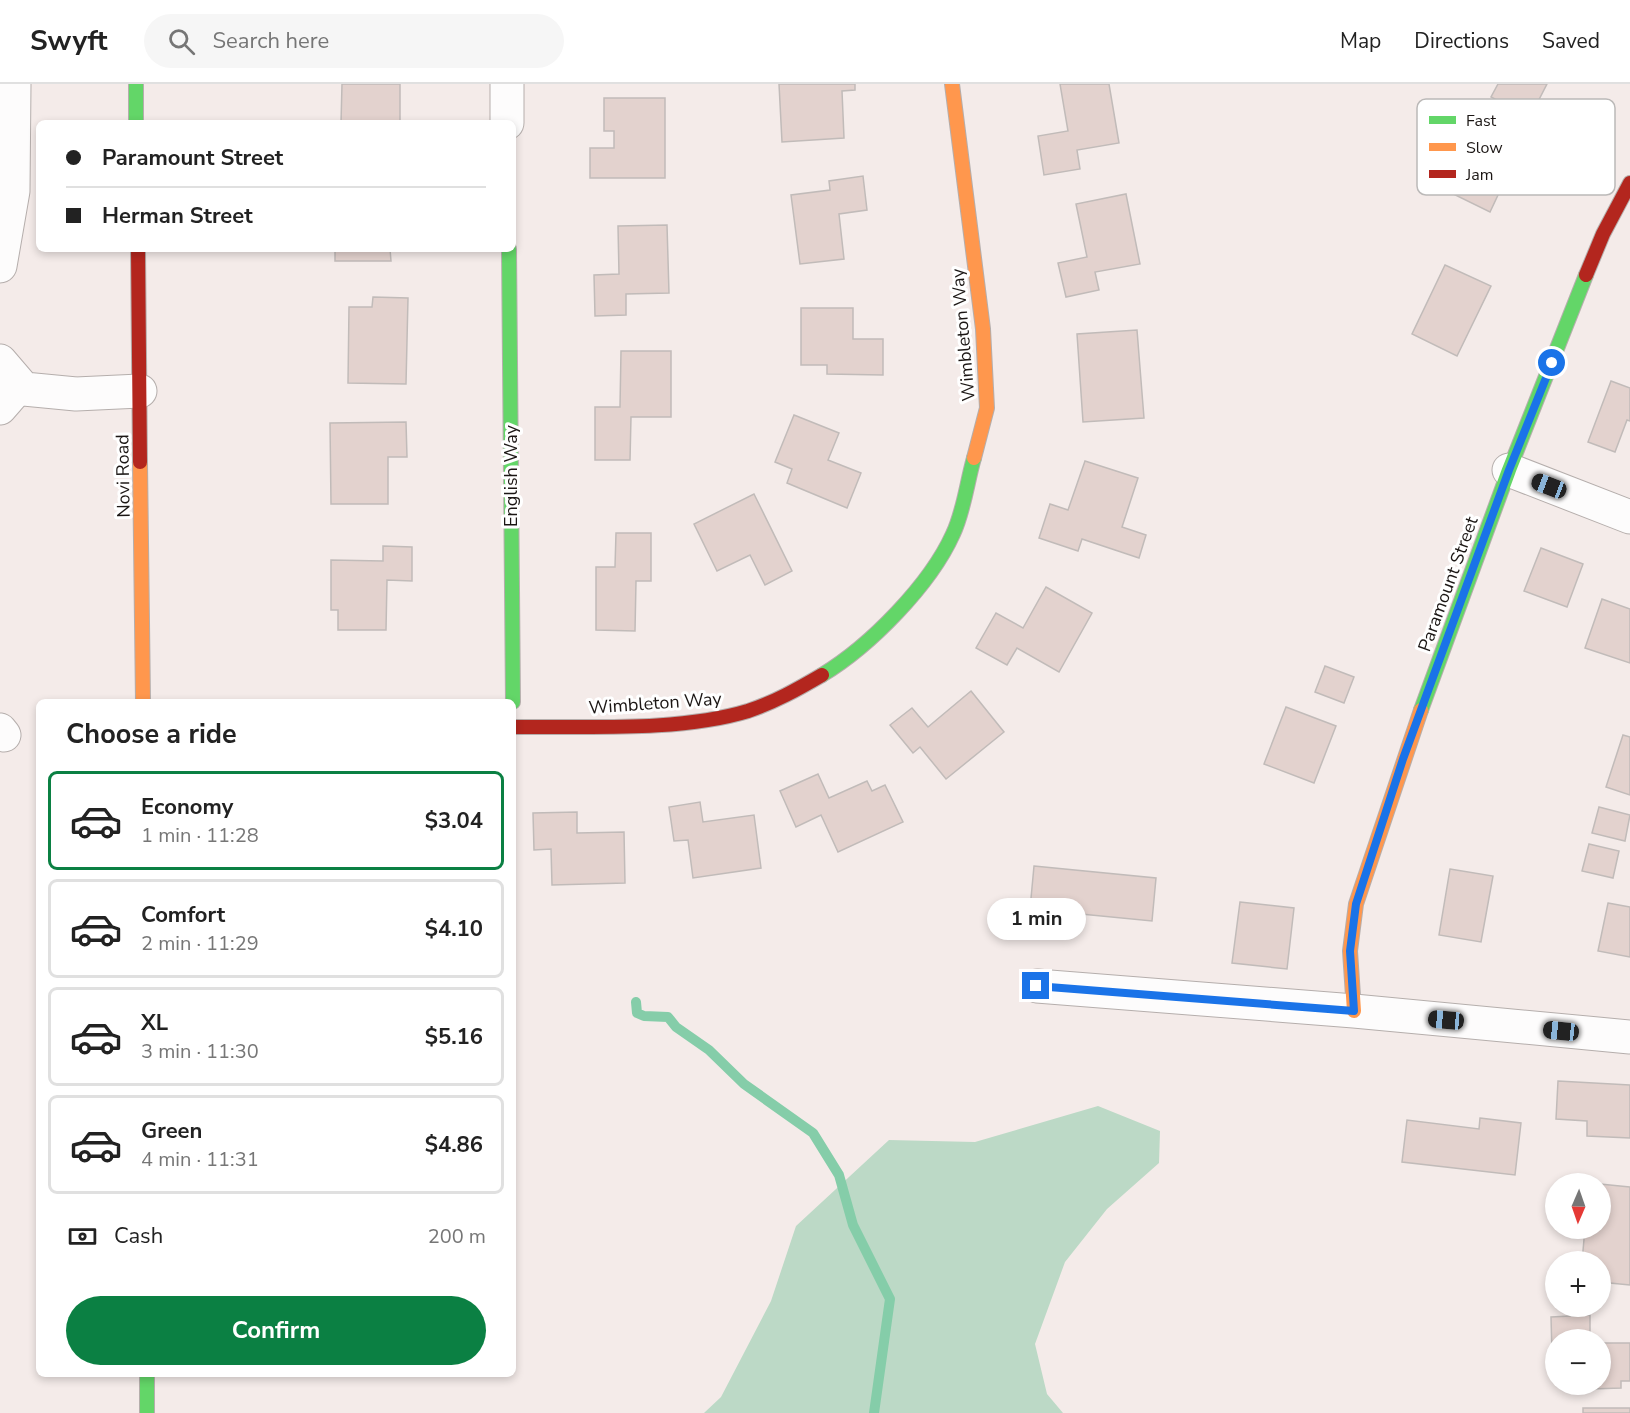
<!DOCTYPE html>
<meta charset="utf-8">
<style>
:root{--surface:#fff;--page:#f6f6f6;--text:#222;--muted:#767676;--line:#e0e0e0;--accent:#0b8043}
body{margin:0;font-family:"Nunito Sans",sans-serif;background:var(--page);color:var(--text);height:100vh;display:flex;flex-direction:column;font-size:22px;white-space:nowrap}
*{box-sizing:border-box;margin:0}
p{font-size:20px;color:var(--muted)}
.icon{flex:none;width:33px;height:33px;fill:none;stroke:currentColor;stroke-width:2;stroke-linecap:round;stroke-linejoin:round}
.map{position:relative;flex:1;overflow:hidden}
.drawer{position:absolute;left:36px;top:615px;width:480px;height:678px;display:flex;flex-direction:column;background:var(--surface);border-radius:9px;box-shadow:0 3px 9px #0003}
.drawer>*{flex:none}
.top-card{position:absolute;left:36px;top:36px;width:480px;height:132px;border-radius:9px;box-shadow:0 3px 9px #0003;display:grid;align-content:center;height:132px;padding:0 30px;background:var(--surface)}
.needle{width:39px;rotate:182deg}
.buttons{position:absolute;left:1545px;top:1089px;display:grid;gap:12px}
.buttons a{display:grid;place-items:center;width:66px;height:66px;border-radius:50%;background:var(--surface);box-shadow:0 3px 9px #0003;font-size:30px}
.end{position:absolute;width:27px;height:27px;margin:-14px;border:8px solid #1a73e8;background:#fff;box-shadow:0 0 0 3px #fff}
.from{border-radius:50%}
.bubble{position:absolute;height:42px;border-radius:21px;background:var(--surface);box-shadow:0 3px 9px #0003;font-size:20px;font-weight:700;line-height:42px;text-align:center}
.car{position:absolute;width:18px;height:36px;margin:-18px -9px;border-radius:8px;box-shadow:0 0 4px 2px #0007;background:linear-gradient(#222 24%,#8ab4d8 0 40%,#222 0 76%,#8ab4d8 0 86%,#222 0)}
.top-card b{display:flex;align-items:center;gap:21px;height:57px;font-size:22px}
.top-card b+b{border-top:2px solid var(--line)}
.top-card i{width:15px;height:15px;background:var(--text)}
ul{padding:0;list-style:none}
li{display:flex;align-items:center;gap:18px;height:99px;margin:0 12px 9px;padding:0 18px;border:3px solid var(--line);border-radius:9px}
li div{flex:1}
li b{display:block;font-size:22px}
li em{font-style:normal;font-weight:700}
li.active{border-color:var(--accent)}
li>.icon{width:54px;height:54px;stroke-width:1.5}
h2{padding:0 30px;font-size:27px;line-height:72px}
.pay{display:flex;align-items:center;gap:15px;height:66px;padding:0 30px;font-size:22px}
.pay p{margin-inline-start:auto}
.cta{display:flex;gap:12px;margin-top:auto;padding:12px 30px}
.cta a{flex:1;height:69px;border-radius:36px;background:var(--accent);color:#fff;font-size:24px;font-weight:700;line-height:69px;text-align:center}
header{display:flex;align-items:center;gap:36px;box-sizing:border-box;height:84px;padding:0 30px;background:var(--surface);border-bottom:2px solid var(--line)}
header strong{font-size:28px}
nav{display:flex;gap:33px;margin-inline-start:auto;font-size:21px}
.search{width:420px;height:54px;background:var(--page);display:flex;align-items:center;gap:15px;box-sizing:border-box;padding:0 21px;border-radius:33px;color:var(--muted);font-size:22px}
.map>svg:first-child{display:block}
</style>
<header>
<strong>Swyft</strong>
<div class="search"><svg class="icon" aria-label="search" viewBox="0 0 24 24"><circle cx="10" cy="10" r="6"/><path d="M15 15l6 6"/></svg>Search here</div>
<nav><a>Map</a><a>Directions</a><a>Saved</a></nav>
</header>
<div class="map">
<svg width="1630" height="1329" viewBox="0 0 1630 1329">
<rect width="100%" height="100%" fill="#f4ebe9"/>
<!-- green -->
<polygon fill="#bcd9c6" points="1098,1022 1160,1047 1159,1079 1107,1125 1065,1178 1035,1260 1047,1310 1063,1329 704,1329 721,1313 771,1217 796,1142 889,1056 975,1058"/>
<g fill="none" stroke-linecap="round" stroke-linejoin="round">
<!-- stream -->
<polyline stroke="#85cda9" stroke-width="10" points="636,918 637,929 644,932 668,933 676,943 709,966 744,1000 813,1049 839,1091 853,1141 890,1215 874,1329"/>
</g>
<!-- building -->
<g fill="#e3d2ce" stroke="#c1bbb9" stroke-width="1.5">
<polygon points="342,0 400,0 400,39 341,39"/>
<polygon points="779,0 855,0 855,6 842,7 844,54 782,58"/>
<polygon points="1060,0 1109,0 1119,59 1077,66 1080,85 1044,91 1038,52 1068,47"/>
<polygon points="1498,0 1547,0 1530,33 1491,13"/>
<polygon points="604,14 665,14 665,94 590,94 590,64 614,64 614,47 604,47"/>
<polygon points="1478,36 1523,58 1490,128 1445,106"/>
<polygon points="863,92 867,126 839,130 844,175 800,180 791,111 830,106 829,97"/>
<polygon points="1126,110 1140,180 1095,188 1099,206 1066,213 1058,179 1087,173 1076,120"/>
<polygon points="667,141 669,209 626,210 626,231 595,232 594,191 619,190 618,142"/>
<polygon points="335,165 390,165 391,177 335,177"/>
<polygon points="1445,181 1491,202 1457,272 1412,250"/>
<polygon points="373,213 408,214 406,300 348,299 349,223 372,223"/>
<polygon points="801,224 853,224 853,255 883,255 883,291 827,290 827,281 801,281"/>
<polygon points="1137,246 1144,334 1083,338 1077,250"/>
<polygon points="621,267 671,267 671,333 631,333 630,376 595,376 595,323 620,323"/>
<polygon points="1611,297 1630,304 1630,337 1627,336 1615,368 1588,358"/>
<polygon points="794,331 839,349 828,376 861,389 847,424 787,399 792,385 775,378"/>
<polygon points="406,338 407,373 388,373 388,420 331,420 330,339"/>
<polygon points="1085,377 1138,394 1122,443 1146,451 1139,474 1082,455 1078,467 1039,454 1050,420 1068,426"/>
<polygon points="754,410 792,487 765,501 750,471 717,487 694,440"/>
<polygon points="616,449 651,449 651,497 636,497 635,547 596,546 596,483 615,483"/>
<polygon points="383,462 412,463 412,497 387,496 386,546 338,546 338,526 331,526 331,476 383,477"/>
<polygon points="1541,464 1583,480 1567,523 1524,507"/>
<polygon points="1046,503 1092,529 1059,588 1017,564 1007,581 976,564 996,529 1023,544"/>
<polygon points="1602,515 1630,525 1630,579 1585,564"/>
<polygon points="1325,582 1354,593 1344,619 1315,608"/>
<polygon points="971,607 1004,648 946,695 920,663 913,669 890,641 912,624 928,643"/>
<polygon points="1286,623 1336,642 1314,699 1264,680"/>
<polygon points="1623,651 1630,653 1630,711 1606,703"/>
<polygon points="818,690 829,714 867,697 872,707 885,701 903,738 838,768 821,731 796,743 780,707"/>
<polygon points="700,718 703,738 754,731 761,784 693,794 688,756 674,757 669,723"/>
<polygon points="1599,723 1630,731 1625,757 1592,749"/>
<polygon points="577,728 577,749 624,748 625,799 552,801 551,765 534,766 533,729"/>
<polygon points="1589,760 1619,767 1613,794 1582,787"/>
<polygon points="1034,782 1156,794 1152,837 1030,825"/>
<polygon points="1450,785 1493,792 1481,858 1439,851"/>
<polygon points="1240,818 1294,824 1287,885 1232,879"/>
<polygon points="1608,819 1630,823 1630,873 1598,867"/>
<polygon points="1558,997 1630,1001 1630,1054 1587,1052 1587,1037 1556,1035"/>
<polygon points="1480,1034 1521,1039 1515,1091 1402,1078 1407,1036 1479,1045"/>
<polygon points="1600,1100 1630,1103 1630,1201 1600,1198 1600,1178 1582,1178 1585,1144 1600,1144"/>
<polygon points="1590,1231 1590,1256 1556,1256 1556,1270 1552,1270 1551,1233"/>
<polygon points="1600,1259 1630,1259 1630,1297 1621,1297 1621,1304 1591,1305 1591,1300 1600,1300"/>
<rect x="1583" y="1324" width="47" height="5"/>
</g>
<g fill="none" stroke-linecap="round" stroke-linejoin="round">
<!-- street casing -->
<g stroke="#b5aeac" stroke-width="35">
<g id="street">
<polyline points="507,0 507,39"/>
<polyline points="0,182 13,107 14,0"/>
<polyline points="0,277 24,305 76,310 140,307"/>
<polyline points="0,324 20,301"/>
<polyline points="1509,386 1630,433"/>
<polyline points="0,646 4,651"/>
<polyline points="1037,902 1354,927 1630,953"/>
</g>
</g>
<!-- fast casing -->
<g stroke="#b5aeac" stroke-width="16">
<g id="fast">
<polyline points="136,0 136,39"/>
<polyline points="509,165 513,618"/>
<path d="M822 591C870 562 930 501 953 450 964 427 967 398 974 374"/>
<polyline points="1421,626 1509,386 1586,191"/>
<polyline points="147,1290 147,1329"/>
</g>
</g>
<!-- slow casing -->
<g stroke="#b5aeac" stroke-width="16">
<g id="slow">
<polyline points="952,0 983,245 987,324 974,374"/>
<polyline points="140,378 143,618"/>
<polyline points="1354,927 1350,867 1356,820 1421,626"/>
</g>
</g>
<!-- jam casing -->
<g stroke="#b5aeac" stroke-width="16">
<g id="jam">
<polyline points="138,165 140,378"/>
<polyline points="1586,191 1603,150 1630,99"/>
<path d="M513 643C586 642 679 648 748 627 775 618 798 605 822 591"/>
</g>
</g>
<!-- street -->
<use href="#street" stroke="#fdfcfc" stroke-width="33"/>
<!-- fast -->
<use href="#fast" stroke="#63d668" stroke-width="14"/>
<!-- slow -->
<use href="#slow" stroke="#ff974d" stroke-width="14"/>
<!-- jam -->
<use href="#jam" stroke="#b3261e" stroke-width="14"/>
</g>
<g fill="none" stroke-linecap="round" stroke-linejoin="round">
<!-- route -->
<polyline stroke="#1a73e8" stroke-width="8" points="1036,902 1354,927 1350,867 1356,820 1403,675 1509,386 1552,279"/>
</g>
<g text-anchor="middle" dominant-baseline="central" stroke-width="6" stroke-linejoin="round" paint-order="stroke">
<!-- street labels -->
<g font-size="18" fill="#1b1614" stroke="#fff">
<text transform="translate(963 251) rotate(-95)">Wimbleton Way</text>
<text transform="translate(123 392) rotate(-91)">Novi Road</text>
<text transform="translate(511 392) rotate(-90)">English Way</text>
<text transform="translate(1448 500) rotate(-70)">Paramount Street</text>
<text transform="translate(655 619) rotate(-4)">Wimbleton Way</text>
</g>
</g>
<!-- legend -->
<rect x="1417" y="15" width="198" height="96" rx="9" fill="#fff" stroke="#bbb9b8" stroke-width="1.5"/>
<rect x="1429" y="32" width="27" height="8" fill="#63d668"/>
<rect x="1429" y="59" width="27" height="8" fill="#ff974d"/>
<rect x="1429" y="86" width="27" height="8" fill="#b3261e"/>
<g font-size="16" fill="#1b1614">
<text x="1466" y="42">Fast</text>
<text x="1466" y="69">Slow</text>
<text x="1466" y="96">Jam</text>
</g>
</svg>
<div class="buttons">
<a><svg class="needle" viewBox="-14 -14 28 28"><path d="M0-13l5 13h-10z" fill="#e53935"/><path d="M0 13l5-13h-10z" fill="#767676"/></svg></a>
<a>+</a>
<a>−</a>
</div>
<i class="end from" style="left:1552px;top:279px"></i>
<i class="end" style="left:1036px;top:902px"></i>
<div class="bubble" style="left:987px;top:814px;width:99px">1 min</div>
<i class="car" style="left:1549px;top:402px;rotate:291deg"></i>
<i class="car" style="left:1446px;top:936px;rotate:275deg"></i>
<i class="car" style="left:1561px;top:947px;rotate:276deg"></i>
<div class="top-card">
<b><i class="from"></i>Paramount Street</b>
<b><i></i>Herman Street</b>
</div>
<section class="drawer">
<h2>Choose a ride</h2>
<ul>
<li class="active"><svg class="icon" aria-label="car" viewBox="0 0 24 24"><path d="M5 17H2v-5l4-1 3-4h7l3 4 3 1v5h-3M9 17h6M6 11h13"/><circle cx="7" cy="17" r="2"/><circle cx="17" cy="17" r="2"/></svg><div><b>Economy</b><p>1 min · 11:28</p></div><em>$3.04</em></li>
<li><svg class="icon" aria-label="car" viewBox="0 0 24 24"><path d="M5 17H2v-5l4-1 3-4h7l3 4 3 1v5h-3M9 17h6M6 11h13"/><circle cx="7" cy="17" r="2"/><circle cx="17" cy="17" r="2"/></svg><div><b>Comfort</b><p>2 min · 11:29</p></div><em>$4.10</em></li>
<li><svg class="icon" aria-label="car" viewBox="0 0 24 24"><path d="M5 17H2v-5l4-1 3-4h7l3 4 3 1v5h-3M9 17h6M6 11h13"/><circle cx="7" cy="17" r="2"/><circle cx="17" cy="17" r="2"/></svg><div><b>XL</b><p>3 min · 11:30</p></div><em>$5.16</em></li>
<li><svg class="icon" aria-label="car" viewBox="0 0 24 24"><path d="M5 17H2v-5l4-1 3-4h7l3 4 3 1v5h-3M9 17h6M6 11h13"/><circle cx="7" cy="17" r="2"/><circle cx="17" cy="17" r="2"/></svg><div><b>Green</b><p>4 min · 11:31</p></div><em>$4.86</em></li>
</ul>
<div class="pay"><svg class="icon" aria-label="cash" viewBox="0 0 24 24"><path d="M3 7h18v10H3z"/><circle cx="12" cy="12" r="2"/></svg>Cash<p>200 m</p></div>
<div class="cta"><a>Confirm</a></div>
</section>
</div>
